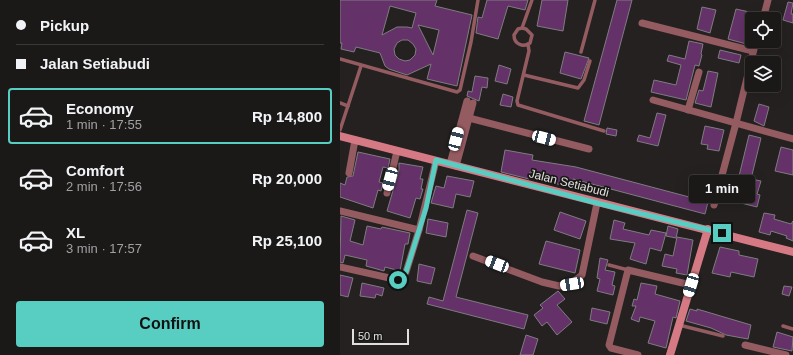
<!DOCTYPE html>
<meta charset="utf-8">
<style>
:root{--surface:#1b1918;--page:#282625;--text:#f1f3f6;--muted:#a0a0a2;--line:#393837;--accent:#57cec1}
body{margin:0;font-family:Helvetica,sans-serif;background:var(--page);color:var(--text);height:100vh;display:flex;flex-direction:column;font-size:15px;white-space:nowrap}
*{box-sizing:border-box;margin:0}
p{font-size:13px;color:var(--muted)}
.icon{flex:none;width:22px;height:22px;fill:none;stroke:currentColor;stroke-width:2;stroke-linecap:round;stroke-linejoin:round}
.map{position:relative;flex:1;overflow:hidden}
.drawer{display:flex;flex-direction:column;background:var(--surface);width:340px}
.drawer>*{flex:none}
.top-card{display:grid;align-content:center;height:88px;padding:0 16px;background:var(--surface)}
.fabs{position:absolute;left:405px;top:12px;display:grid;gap:8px}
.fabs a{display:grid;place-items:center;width:36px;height:36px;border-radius:4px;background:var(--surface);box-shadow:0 4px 16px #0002,0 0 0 1px var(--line);font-size:20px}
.scale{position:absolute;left:12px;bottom:10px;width:57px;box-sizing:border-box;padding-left:4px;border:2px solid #e0dfde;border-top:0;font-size:11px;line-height:14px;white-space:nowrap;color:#e0dfde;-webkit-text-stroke:3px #1a1817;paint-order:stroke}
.end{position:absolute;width:18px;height:18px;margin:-9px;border:5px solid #57cec1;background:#111;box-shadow:0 0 0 2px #111}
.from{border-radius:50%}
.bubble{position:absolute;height:28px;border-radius:4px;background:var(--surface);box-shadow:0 4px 16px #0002,0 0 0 1px var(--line);font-size:13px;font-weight:600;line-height:28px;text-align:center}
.car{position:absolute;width:12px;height:24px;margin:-12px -6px;border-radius:5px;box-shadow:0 0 3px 1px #0007;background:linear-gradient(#fff 24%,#345 0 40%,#fff 0 76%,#345 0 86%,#fff 0)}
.top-card b{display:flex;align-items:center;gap:14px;height:38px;font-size:15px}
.top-card b+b{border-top:1px solid var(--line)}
.top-card i{width:10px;height:10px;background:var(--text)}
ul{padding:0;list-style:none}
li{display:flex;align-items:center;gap:12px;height:56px;margin:0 8px 6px;padding:0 8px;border:2px solid transparent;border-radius:4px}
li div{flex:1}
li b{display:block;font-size:15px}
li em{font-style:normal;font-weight:600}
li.current{border-color:var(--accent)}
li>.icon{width:36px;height:36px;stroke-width:1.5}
.cta{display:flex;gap:8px;margin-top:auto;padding:8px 16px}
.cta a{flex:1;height:46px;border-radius:4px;background:var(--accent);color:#111;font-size:16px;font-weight:600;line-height:46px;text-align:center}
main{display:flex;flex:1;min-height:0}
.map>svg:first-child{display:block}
</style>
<main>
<section class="drawer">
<div class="top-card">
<b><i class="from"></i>Pickup</b>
<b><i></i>Jalan Setiabudi</b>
</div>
<ul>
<li class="current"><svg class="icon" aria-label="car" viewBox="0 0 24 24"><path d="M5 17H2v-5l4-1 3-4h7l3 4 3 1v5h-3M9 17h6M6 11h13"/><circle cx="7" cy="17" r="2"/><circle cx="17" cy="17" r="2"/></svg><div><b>Economy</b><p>1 min · 17:55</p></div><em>Rp 14,800</em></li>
<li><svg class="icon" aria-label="car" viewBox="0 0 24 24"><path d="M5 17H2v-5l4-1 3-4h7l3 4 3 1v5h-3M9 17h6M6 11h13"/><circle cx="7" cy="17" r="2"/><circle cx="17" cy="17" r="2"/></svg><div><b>Comfort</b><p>2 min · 17:56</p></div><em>Rp 20,000</em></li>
<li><svg class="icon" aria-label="car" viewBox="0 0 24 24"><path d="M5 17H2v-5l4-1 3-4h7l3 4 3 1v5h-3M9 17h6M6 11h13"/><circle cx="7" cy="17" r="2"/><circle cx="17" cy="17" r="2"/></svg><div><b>XL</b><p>3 min · 17:57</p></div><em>Rp 25,100</em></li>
</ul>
<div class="cta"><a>Confirm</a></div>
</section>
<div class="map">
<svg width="453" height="355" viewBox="0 0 453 355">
<rect width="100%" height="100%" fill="#242120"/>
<!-- building -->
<g fill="#643269" stroke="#7e7c7f" fill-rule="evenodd">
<path d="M0 0H97L95 6 132 15 117 86 87 79 91 64 67 75 49 69 45 66 40 53 16 47 14 52 1 49 2 43H0ZM50 6 76 13 72 28 67 27H57L42 35ZM78 25 99 30 93 55ZM62 40H68L73 44 76 49 75 55 70 60 65 61 59 59 55 55 54 49 57 43Z"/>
<polygon points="147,0 188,0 185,10 168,6 158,39 136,33 138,17 142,18"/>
<polygon points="202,0 228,0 223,31 197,26"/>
<polygon points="277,0 292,0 259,125 244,121"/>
<polygon points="448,2 453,3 451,14 453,14 453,23 443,20"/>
<polygon points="362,7 376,10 370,33 357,29"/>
<polygon points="396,9 414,13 410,45 388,39"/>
<polygon points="349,41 363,44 361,54 362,55 359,66 355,65 346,100 311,92 314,80 336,85 341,65 327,61 329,55 345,59"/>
<polygon points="380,50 401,55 399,63 378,58"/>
<polygon points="225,52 249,58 241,79 220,73"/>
<polygon points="159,65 171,69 167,84 155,81"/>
<polygon points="368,71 378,73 371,107 355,103 359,90 363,91"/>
<polygon points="135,76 148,78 147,88 142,87 139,101 127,96 128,91 132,92"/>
<polygon points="163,94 173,97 171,107 160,105"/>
<polygon points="419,104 429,107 424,126 414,121"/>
<polygon points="317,113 326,115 318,146 297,141 299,135 310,138"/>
<polygon points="365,126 384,130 379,151 367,149 368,145 361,144"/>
<polygon points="267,128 277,130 276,136 266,134"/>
<polygon points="409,135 421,138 411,179 421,181 417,194 420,195 417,207 393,201"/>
<polygon points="441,147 453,150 453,175 435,171"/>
<polygon points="165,150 193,155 192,160 236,167 368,202 365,214 233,179 231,187 213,183 215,176 190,172 189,179 161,172"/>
<polygon points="18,152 50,159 48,168 43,167 39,182 43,183 41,191 38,190 33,208 0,197 0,183 5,185 7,177 13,176"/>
<polygon points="59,163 83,167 80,179 83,179 81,189 83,189 80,199 76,198 70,218 47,211 59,170"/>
<polygon points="107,176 134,181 130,197 116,194 113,208 91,203 96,186 104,188"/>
<polygon points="127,210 138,213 116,297 188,315 184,329 87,304 89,297 103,301"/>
<polygon points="220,212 246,221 240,239 214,230"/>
<polygon points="424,213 435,215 434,219 451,224 453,221 453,241 446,238 447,236 431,231 430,235 419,232"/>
<polygon points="1,216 15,220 10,241 23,245 27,226 41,229 42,227 70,233 68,244 65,244 60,271 45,267 44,271 37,269 26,266 27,260 5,255 3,263 0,262"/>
<polygon points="88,219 108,223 106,237 86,233"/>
<polygon points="274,220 285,223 283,229 309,235 311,230 326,233 321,251 310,248 306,264 290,259 295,243 270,239"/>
<polygon points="328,226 338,229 336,238 326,236"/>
<polygon points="337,237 353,240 347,275 336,273 337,269 322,266 325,254 333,256"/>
<polygon points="206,241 240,250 235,273 199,264"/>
<polygon points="380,247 399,251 399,255 418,259 414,277 391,272 390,277 372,273"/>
<polygon points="260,258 268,260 265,270 275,272 272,285 275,286 273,295 257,291 260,279 257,278"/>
<polygon points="79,264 95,268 91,284 77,281"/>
<polygon points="0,275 13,278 8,297 0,295"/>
<polygon points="22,283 44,288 42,296 36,294 35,298 20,296"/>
<polygon points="301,283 317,286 315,294 340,301 336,318 333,317 326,348 308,343 315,321 300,317 299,322 291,319 296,306 292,306 294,299 297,300"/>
<polygon points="444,286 452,287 449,296 442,294"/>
<polygon points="218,291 225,299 217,305 232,322 217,335 207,322 202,326 194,315 203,308 200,305"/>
<polygon points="252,308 270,312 267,324 250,320"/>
<polygon points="350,309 357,311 357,309 411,325 408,339 386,335 371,328 346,321"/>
<polygon points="437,332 453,337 452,351 433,347"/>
<polygon points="186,335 198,339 193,355 180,355"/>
</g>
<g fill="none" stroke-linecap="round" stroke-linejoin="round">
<!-- lane -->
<g stroke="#945b61" stroke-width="3.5">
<path d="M182 28 186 29 192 35 190 43C183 48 174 44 174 35L178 29 182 28 192 0"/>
<polyline points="188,44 189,51 177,101 178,105 264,131"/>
<polyline points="241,52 255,0"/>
<polyline points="0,59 117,92 120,90 131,42 138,0"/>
<polyline points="184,75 238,88 244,80 250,61"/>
<polyline points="0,103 8,106"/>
<polyline points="0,130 21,66"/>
<polyline points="269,265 288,270"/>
<polyline points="339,325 383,336"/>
<polyline points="443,326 453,329"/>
</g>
<!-- street -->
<g stroke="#945b61" stroke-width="7">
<polyline points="423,19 428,0"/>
<polyline points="302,23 413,51"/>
<polyline points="313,100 453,139"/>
<polyline points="348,110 359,72"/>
<polyline points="129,118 249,149"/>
<polyline points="110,164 127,101"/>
<polyline points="116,166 133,103"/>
<polyline points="9,173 15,140"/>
<polyline points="47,193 57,151"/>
<polyline points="374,205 396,123 416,41"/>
<polyline points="0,211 79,230 96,161"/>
<polyline points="133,256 202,282 219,286 232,283 242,275 257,203"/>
<polyline points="0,267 54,279 61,278 66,272 79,230"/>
<polyline points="405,345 446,355"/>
<polyline points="298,355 271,348 269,345 288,270 351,285"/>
</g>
<!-- secondary -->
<g stroke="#d57a85" stroke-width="8">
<polyline points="0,136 453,252"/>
<polyline points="330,355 368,229"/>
</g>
</g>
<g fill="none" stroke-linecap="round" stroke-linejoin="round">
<!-- route -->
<polyline stroke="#57cec1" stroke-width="5" points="58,280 66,272 86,208 96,160 257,203 382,233"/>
</g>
<g text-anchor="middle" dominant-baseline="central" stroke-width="3.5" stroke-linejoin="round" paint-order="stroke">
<!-- street labels -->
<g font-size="12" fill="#e0dfde" stroke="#1a1817">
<text transform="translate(229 183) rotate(14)">Jalan Setiabudi</text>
</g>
</g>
</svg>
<div class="fabs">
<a><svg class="icon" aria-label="locate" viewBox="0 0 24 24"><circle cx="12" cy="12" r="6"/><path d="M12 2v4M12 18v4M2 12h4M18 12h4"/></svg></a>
<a><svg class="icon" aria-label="layers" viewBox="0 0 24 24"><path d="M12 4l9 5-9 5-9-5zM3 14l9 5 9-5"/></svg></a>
</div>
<div class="scale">50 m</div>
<i class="end from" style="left:58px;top:280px"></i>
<i class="end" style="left:382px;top:233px"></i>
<div class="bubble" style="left:349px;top:175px;width:66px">1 min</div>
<i class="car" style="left:204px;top:138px;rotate:105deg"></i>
<i class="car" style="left:116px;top:139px;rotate:15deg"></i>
<i class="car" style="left:50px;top:179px;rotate:195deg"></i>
<i class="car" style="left:157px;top:264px;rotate:291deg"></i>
<i class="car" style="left:232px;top:284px;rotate:261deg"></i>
<i class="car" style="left:351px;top:285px;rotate:197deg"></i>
</div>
</main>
